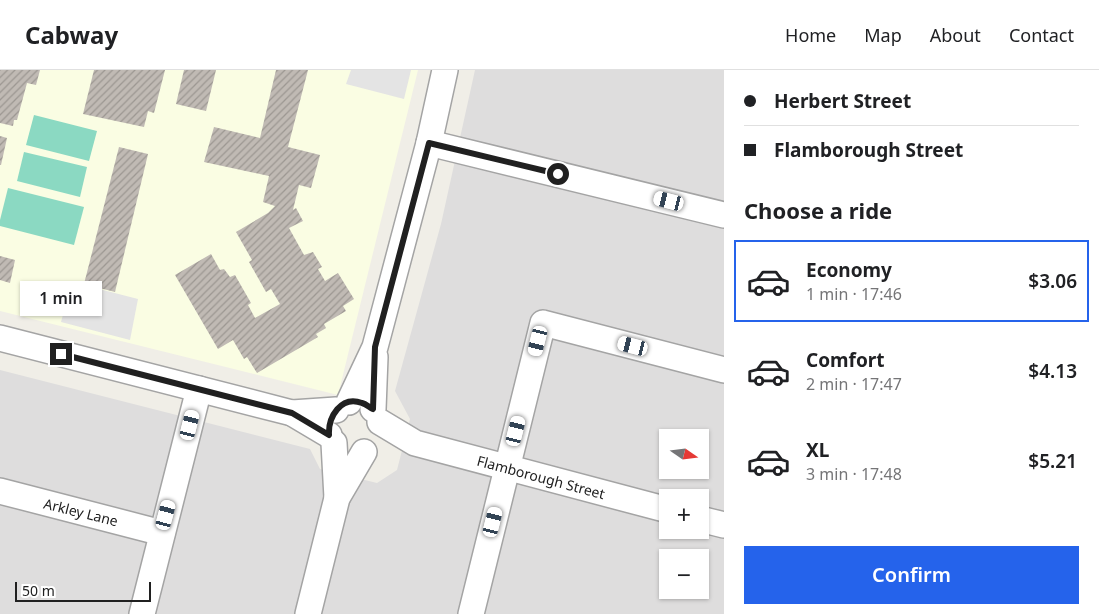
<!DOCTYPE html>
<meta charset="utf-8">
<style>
:root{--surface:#fff;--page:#f2f2f2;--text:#202124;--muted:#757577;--line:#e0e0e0;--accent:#2563eb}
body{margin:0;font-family:"Noto Sans",sans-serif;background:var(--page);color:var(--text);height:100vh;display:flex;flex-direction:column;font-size:19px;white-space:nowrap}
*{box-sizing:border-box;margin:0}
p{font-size:16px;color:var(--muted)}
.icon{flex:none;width:28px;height:28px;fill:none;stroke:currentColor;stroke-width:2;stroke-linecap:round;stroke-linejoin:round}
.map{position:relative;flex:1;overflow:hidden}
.sheet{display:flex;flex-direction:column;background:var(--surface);width:375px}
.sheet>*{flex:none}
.top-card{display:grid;align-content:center;height:110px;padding:0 20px;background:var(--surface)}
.needle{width:32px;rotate:104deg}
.fabs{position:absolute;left:659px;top:359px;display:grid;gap:10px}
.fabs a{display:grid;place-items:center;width:50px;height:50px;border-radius:0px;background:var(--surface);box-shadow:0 1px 4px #0004;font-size:25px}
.scale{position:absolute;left:15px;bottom:12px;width:136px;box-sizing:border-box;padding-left:5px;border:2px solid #202020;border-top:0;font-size:14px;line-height:18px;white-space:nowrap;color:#202020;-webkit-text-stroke:4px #fff;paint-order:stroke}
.end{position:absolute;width:22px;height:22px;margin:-11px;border:6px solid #202020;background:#fff;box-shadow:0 0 0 2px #fff}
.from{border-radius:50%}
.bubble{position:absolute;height:35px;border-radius:0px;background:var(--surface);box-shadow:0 1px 4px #0004;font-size:16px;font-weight:600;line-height:35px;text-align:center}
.car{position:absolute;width:15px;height:30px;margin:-15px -8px;border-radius:6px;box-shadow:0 0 4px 1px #0007;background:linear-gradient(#fff 24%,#345 0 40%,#fff 0 76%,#345 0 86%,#fff 0)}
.top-card b{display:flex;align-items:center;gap:18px;height:48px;font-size:19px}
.top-card b+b{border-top:1px solid var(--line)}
.top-card i{width:12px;height:12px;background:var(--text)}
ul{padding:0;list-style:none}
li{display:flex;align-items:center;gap:15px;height:82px;margin:0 10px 8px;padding:0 10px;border:2px solid transparent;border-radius:0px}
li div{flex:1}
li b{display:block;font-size:19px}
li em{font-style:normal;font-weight:600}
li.active{border-color:var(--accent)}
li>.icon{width:45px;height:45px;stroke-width:1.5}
h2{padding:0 20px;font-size:22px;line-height:60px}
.button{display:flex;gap:10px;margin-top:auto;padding:10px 20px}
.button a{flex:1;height:58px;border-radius:0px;background:var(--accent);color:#fff;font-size:20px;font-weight:600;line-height:58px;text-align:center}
header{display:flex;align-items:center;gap:30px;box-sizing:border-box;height:70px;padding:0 25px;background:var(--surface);border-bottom:1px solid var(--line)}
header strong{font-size:24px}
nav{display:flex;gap:28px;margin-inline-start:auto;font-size:18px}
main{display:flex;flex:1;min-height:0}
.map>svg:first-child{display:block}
</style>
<header>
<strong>Cabway</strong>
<nav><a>Home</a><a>Map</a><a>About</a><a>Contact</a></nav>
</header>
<main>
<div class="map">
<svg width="724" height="544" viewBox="0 0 724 544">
<defs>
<pattern id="building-hatch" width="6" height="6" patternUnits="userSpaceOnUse" patternTransform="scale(1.25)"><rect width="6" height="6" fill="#c0bab4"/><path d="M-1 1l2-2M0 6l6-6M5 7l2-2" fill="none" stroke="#9c9792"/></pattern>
</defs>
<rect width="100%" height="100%" fill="#f0eee7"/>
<!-- residential -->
<path fill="#dedddd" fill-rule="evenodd" d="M475 0H724V544H0V300L310 379 320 399 377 413 397 400 410 349 395 321 441 154ZM668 368H700V400H668ZM668 428H700V460H668ZM668 488H700V520H668Z"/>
<!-- education -->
<polygon fill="#fafde3" points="0,0 418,0 338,325 0,241"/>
<!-- pitch -->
<g fill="#8bd9c2">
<polygon points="34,45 97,61 89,91 26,75"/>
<polygon points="24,82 87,97 80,127 17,111"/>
<polygon points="8,118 84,137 74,175 0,156 0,150"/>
</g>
<!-- parking -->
<g fill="#e4e4e4">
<polygon points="351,0 411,0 404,29 346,14"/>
<polygon points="72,212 138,229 130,270 61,252"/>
</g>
<!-- building -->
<g fill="url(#building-hatch)">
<polygon points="0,0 40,0 36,15 27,13 17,50 14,50 13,56 0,53"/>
<polygon points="94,0 165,0 154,43 148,41 144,57 83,44"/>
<polygon points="184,0 216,0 206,41 176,34"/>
<polygon points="276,0 308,0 288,77 320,85 311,118 299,115 293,140 296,138 303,151 289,158 304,185 313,182 322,197 318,199 325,211 338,203 354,229 343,236 346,241 324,254 326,258 316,264 318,267 257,303 247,287 244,289 233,270 218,279 175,205 211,184 220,200 224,199 230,207 235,205 251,233 248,235 255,248 280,234 271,219 266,222 249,192 252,190 236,162 268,143 275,136 263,132 269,106 204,92 214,57 260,68"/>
<polygon points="0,66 7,68 1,95 0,95"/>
<polygon points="119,77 148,84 115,222 84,214"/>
<polygon points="0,186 15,190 10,213 0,210"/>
</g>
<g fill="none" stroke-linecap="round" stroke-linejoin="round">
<!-- minor casing -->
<g stroke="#a4a4a4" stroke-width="28">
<g id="minor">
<polyline points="429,73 724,145"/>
<polyline points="0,268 292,343 329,365"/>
<polyline points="349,332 375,277 429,73 445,0"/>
<polyline points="373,339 375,287"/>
<polyline points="292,343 336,340"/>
<polyline points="380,352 415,373 668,440"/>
<polyline points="334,373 337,428"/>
<polyline points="0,421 162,463"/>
<polyline points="700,449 724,455"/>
<polyline points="142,544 199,319"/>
<polyline points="308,544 337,428 364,382"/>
<polyline points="471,544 543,253 724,300"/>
</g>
</g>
<!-- minor -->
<use href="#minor" stroke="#fff" stroke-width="25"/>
</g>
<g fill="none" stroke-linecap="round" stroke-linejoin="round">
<!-- route -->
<path stroke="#202020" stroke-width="6" d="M61 284 292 343 329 365C328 347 341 325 362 333 366 334 369 337 373 339L375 277 429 73 558 104"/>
</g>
<g text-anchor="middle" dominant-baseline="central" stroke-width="5" stroke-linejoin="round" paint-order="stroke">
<!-- street labels -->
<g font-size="14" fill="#202020" stroke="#fff">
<text transform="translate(541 407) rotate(15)">Flamborough Street</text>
<text transform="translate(81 442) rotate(14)">Arkley Lane</text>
</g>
</g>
</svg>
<div class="fabs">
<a><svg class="needle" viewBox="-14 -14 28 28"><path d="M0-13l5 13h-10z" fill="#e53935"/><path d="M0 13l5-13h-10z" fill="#757577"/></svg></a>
<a>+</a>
<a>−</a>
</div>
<div class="scale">50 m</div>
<i class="end from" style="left:558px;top:104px"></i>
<i class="end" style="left:61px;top:284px"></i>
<div class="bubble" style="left:20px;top:211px;width:82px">1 min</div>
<i class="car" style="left:669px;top:131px;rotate:284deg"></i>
<i class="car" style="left:538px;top:271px;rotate:194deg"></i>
<i class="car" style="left:633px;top:276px;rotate:284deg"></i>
<i class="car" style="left:190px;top:355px;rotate:14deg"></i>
<i class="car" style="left:516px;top:361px;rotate:14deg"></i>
<i class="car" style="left:166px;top:445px;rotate:15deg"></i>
<i class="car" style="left:493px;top:452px;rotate:14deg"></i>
</div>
<section class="sheet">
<div class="top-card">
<b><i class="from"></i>Herbert Street</b>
<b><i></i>Flamborough Street</b>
</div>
<h2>Choose a ride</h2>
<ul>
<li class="active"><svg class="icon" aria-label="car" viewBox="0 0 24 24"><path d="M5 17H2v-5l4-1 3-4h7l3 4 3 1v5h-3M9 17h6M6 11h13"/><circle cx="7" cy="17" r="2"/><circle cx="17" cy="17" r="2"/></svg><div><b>Economy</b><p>1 min · 17:46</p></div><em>$3.06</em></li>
<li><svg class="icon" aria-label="car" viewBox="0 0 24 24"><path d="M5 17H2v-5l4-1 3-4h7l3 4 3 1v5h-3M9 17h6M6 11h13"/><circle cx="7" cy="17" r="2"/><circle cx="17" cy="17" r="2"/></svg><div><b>Comfort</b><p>2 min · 17:47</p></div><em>$4.13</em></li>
<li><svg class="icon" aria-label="car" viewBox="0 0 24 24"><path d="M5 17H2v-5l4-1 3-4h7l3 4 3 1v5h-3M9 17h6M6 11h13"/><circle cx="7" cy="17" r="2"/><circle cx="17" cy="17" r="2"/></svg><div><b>XL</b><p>3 min · 17:48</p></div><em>$5.21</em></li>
</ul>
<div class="button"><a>Confirm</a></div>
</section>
</main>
